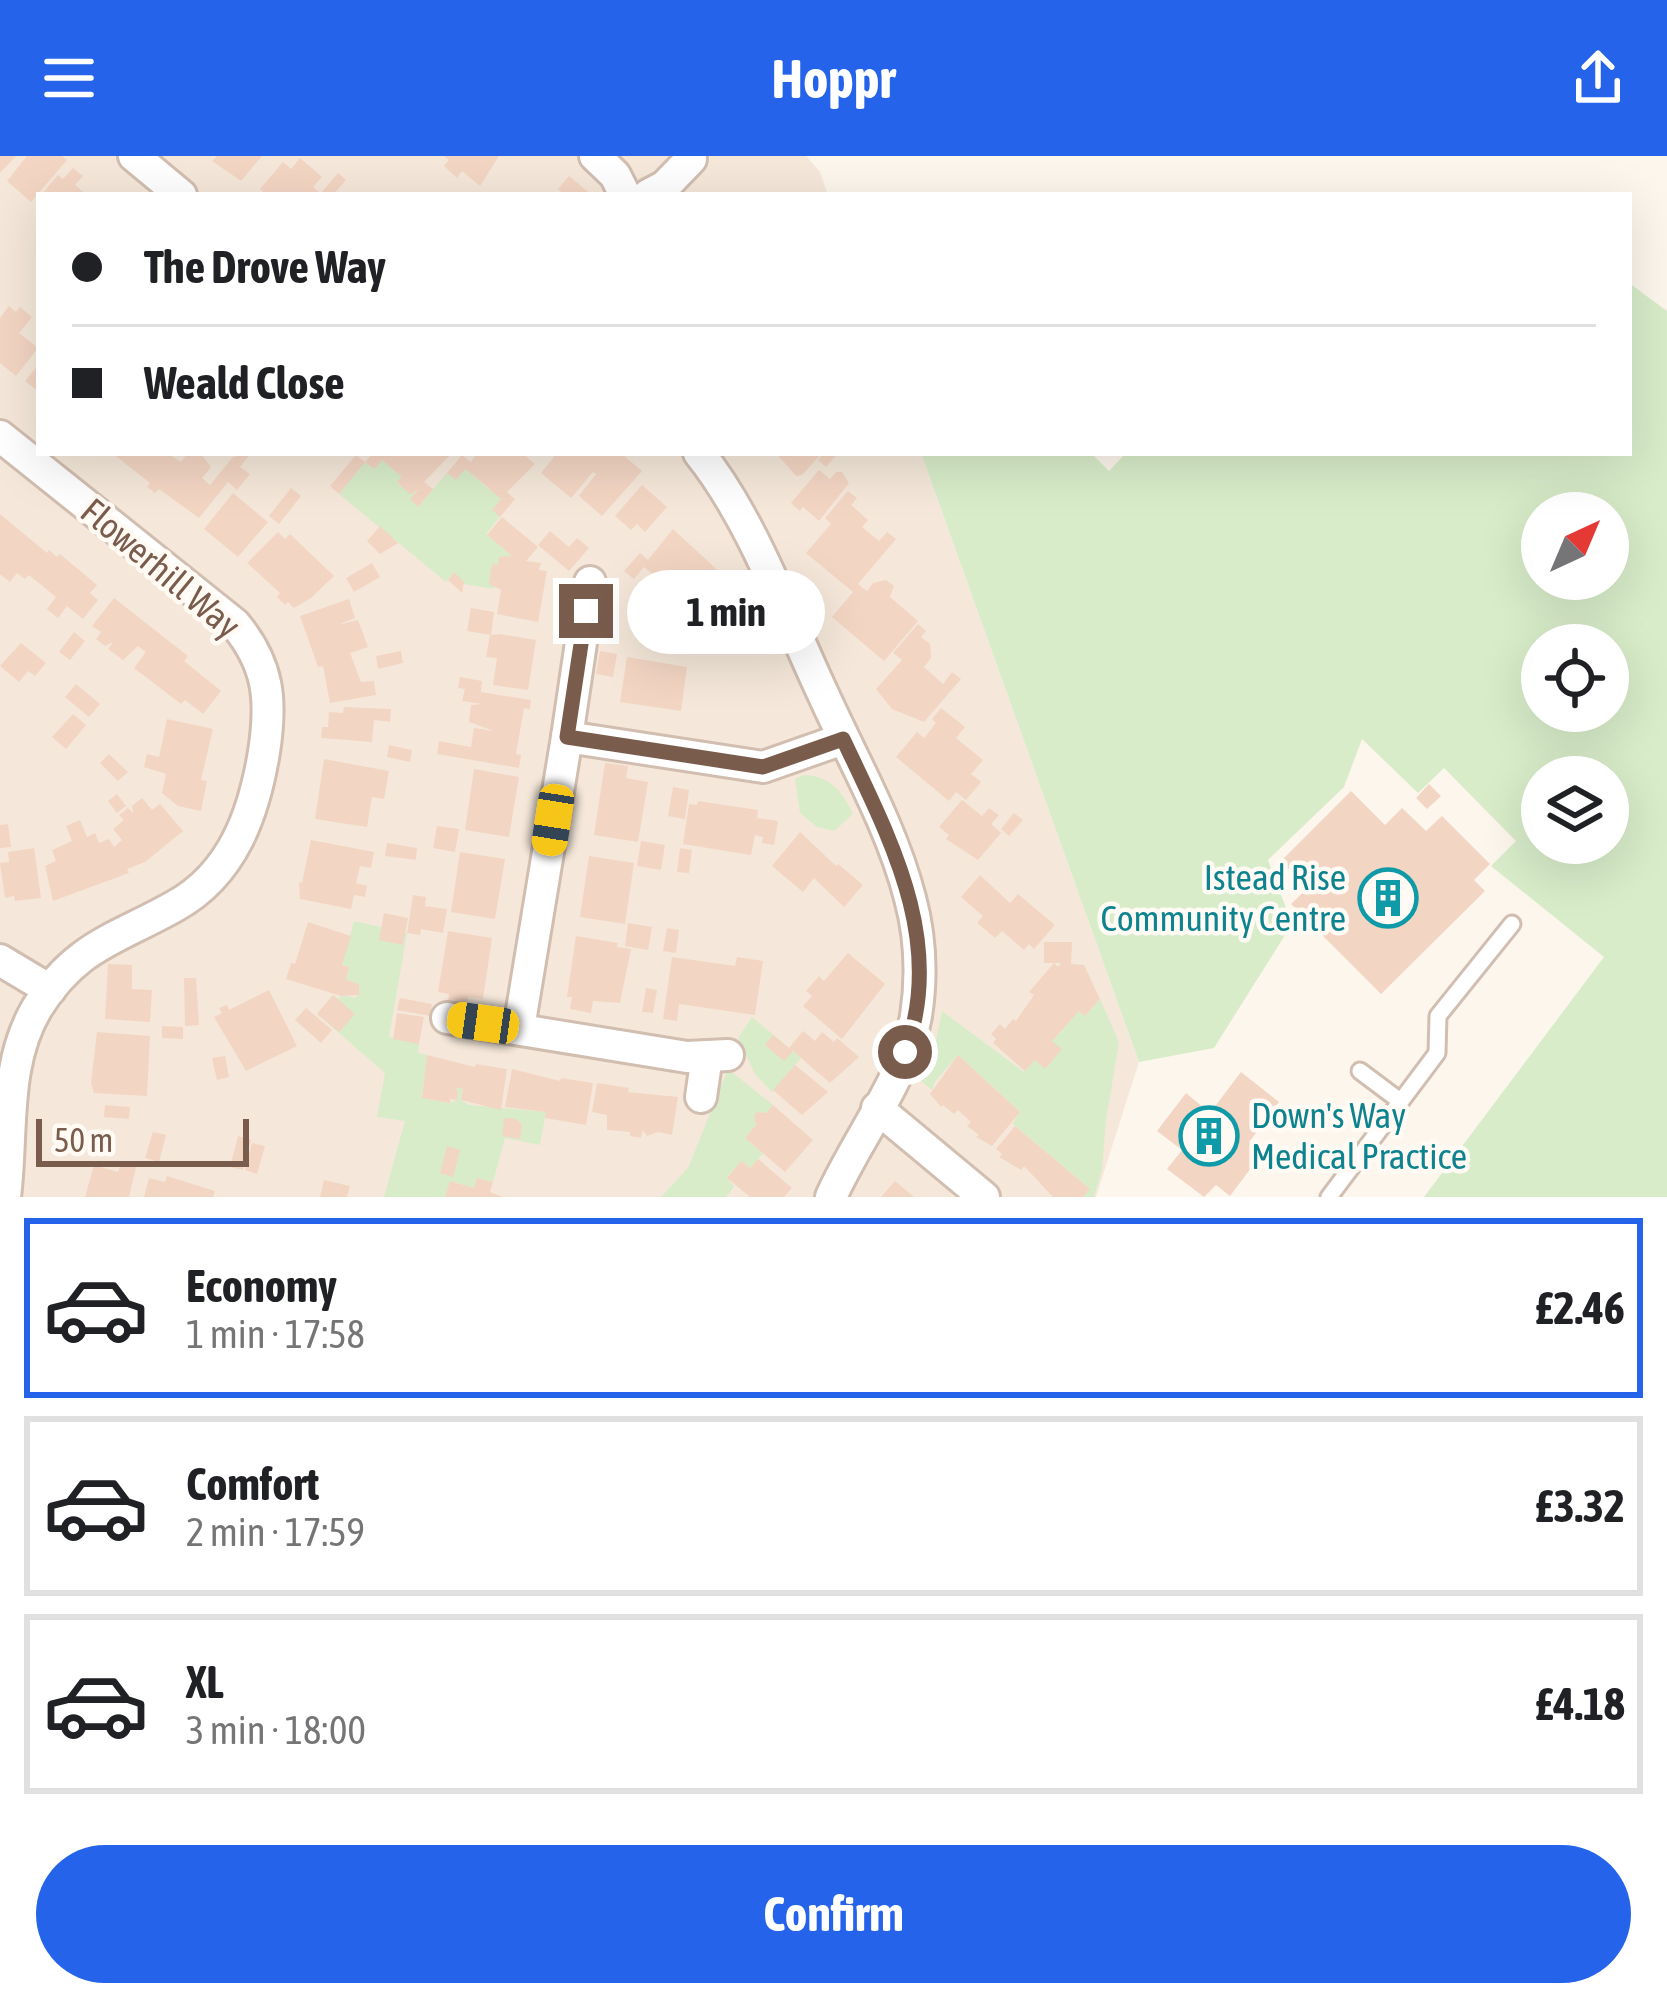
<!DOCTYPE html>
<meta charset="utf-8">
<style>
:root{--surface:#fff;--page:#f6f6f6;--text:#202124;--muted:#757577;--line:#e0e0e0;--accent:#2563eb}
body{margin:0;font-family:"Asap Condensed",sans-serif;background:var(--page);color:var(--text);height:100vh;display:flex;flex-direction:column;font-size:45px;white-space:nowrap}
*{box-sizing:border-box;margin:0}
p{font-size:39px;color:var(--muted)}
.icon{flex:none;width:66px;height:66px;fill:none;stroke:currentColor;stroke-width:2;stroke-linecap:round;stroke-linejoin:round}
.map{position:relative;height:1041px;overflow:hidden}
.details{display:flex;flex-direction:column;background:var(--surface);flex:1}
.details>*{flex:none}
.guide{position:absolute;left:36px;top:36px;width:1596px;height:264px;border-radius:0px;box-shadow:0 12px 48px #0002;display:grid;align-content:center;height:264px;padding:0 36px;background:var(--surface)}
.needle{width:78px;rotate:44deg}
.fabs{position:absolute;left:1521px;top:336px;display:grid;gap:24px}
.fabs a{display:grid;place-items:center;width:108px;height:108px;border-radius:50%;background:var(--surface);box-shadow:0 12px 48px #0002;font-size:60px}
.scale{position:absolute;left:36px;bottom:30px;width:213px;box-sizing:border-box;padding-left:12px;border:6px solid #7a5c4d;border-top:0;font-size:33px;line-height:42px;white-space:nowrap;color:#7a5c4d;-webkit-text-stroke:9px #fffaf3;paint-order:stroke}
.end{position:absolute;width:54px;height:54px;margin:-27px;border:15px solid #7a5c4d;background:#fff;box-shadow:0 0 0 6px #fff}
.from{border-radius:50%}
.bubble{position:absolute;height:84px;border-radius:42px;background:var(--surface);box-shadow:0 12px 48px #0002;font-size:39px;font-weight:700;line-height:84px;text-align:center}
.car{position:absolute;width:36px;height:72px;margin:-36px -18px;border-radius:15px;box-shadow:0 0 9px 3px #0007;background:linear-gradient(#f5c518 24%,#345 0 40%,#f5c518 0 76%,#345 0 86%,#f5c518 0)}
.guide b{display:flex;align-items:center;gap:42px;height:114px;font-size:45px}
.guide b+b{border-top:3px solid var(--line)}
.guide i{width:30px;height:30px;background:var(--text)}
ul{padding:21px 0 0;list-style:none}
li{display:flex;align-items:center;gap:36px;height:180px;margin:0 24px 18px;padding:0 12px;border:6px solid var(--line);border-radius:0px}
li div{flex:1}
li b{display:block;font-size:45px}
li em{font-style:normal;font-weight:700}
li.active{border-color:var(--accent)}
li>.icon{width:108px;height:108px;stroke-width:1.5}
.action{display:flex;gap:24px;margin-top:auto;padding:24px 36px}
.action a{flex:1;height:138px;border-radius:72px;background:var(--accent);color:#fff;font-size:48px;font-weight:700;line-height:138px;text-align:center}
header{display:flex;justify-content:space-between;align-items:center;height:156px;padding:0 36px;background:var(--accent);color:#fff;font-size:54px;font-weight:700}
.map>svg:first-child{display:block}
</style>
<header><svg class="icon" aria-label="menu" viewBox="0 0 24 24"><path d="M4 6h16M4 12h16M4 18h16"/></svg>Hoppr<svg class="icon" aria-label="share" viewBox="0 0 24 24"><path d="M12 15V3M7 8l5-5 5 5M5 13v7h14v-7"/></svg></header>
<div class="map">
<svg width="1667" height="1041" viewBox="0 0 1667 1041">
<rect width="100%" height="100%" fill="#fdf6ec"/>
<!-- residential -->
<polygon fill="#f5e8da" points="0,0 806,0 820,16 828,39 39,39 39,297 921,297 1139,906 1096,1041 0,1041"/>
<!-- green -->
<g fill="#d8ecc9" fill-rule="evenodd">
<path d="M1629 127 1667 155V1041H1424L1604 801 1491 710 1516 685 1444 612 1418 637 1362 583 1344 631 1268 704 1292 768 1214 892 1139 906 921 297H1091L1109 315 1126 297H1629ZM1542 357H1608V423H1542ZM1542 489H1608V555H1542ZM1542 621H1608V687H1542Z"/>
<polygon points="382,304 402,321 397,327 410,337 417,334 410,343 418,351 447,317 456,323 465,313 501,343 493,354 500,361 486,378 511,399 509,402 500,401 494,433 464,428 454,417 446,426 339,338 365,306 374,313"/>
<path d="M804 619C831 620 842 636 853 658L834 675 817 671 800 657 795 623Z"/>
<polygon points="354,765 407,777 389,881 419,888 418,897 427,899 422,942 449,947 457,944 458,935 454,931 463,933 461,944 469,949 546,956 540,989 505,982 493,1026 477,1022 474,1032 450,1025 445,1041 384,1041 405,965 377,961 385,917 317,858 333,839 338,843 341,838 354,842 359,839 359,828 346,824 349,811 342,809"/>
<polygon points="1100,843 1119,886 1106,964 1102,1014 1094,1041 1083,1041 1089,1032 1013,968 1019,955 958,899 935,926 932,934 920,924 936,885 942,855 1024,916 1035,904 1045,912 1052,885 1079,855 1085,860"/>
<polygon points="752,861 801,902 772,936 755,918 738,882"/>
<polygon points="728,913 773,949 766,957 758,956 754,960 756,969 745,982 763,998 750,1012 741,1005 727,1021 734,1031 726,1041 661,1041 688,1012"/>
</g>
<!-- building -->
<g fill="#f3d5c3">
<polygon points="0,0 16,0 0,17"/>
<polygon points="27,0 62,0 67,4 31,46 7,25"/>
<polygon points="217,0 262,0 241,25 212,5"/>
<polygon points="444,0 499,0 480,30 462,15 457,22 444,10 449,4"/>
<polygon points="300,2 322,21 313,31 322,39 267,39 260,33 283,6 291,13"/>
<polygon points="73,12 83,20 75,29 87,39 41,39 58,19 63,23"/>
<polygon points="338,17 346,24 333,39 323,39 321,37"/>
<polygon points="569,20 592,39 564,39 558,33"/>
<polygon points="9,150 16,156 20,151 32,161 19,177 38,192 16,220 0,207 0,162"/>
<polygon points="39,208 39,236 25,225"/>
<polygon points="112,297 167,297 181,306 188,297 200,297 211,311 202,322 210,329 233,301 251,297 240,311 250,318 237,334 228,326 199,362 159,333 155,337 147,331 150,327"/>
<polygon points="373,297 452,297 424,326 433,333 418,351 410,343 418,334 410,338 397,326 402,321 382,304 374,313 365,306"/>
<polygon points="477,297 522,297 535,308 507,336 515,343 500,361 492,354 501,343 484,328 465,313 456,324 447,317 462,299 471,306"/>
<polygon points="557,297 627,297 624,300 642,315 602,360 579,340 596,318 593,316 571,342 541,317"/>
<polygon points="776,297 822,297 802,319 796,320"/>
<polygon points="824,297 838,297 826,311 818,304"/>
<polygon points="356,299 365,306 339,338 330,330"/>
<polygon points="819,314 830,323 836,316 842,316 849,327 819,365 803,351 800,355 791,347"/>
<polygon points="642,329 667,351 645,376 637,368 631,374 615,360"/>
<polygon points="291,332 301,340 279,368 269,360"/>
<polygon points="848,335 857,342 851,349 868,364 862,371 879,385 887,376 896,383 858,428 867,435 873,427 886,424 894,430 890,441 918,465 884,505 832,461 853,436 806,397 831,368 825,362"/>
<polygon points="233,337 268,366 238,401 204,373"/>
<polygon points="0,358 47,397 49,394 57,401 60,398 97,429 90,437 98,444 83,463 67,450 58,462 47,453 56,441 29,419 25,423 17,417 10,426 0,418"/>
<polygon points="502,361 538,391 526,405 541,407 539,414 547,415 538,466 497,458 501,434 489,428 492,408 498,409 499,401 512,400 487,379"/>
<polygon points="380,370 398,387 380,398 367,385"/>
<polygon points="673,373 726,422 723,441 716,449 709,443 701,453 691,445 696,439 687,431 679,440 644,411 634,423 624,415 640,397 648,404"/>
<polygon points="550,375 569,391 577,382 589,392 569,415 538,389"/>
<polygon points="278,376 285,383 290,378 334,420 311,442 294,452 288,446 285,449 277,441 280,437 247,407"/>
<polygon points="372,407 380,421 354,436 346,422"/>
<polygon points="454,416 464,426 462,437 448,424"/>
<polygon points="114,442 188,500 184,505 221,535 203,558 185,544 181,548 134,512 146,496 138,490 123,504 108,493 113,486 105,490 96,483 101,476 92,470"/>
<polygon points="349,443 355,462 338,469 358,464 368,491 350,497 361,526 374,525 376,539 330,547 323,510 318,511 300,460"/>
<polygon points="471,452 494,456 491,479 467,475"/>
<polygon points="918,468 926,475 921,481 930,488 931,502 924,511 943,528 952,516 961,523 924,566 892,553 876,533 902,504 893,497"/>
<polygon points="74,476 85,485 70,504 59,496"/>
<polygon points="500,478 536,484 528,534 493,529 497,502 486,501 490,479"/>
<polygon points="21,487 46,507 35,520 28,515 19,526 0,510"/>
<polygon points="401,495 403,507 378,513 376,500"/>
<polygon points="600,495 617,498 613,521 596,518"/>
<polygon points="627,501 687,511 681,555 620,546"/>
<polygon points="460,521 482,525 481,536 531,544 530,553 524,552 516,598 521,599 519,612 437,598 439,585 471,591 474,572 494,575 469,566 471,549 482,548 462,545 465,533 458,532"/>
<polygon points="76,528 100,548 89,561 65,541"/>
<polygon points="344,551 391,553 390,566 374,564 372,586 321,582 322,571 328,571 329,556 343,557"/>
<polygon points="941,552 965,571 956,582 983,604 971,618 981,626 966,644 956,636 949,645 896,601 917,576 924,582 936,567 932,563"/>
<polygon points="73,558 86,569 66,593 52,581"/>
<polygon points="167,563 213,573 201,624 207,625 201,655 178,650 162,637 166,618 144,611 147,598 159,601"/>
<polygon points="389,589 412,594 410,606 387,601"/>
<polygon points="109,598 128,616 118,625 100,607"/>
<polygon points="324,603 389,615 384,643 372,641 367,671 315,663"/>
<polygon points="605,607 628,610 626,622 648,626 638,686 594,679"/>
<polygon points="474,613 519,621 509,681 465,674"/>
<polygon points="1429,628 1441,640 1427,653 1416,642"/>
<polygon points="673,631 689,634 685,663 668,660"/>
<polygon points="1351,635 1385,669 1402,652 1426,675 1442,660 1490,708 1474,724 1485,735 1381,838 1291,748 1308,732 1281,705"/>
<polygon points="117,638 126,650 117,657 108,645"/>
<polygon points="142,642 152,654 160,648 183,675 145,706 127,713 129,717 53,745 45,710 56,705 52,694 72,685 66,670 80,664 87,681 95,677 99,687 109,683 114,691 122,684 113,673 124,664 119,659 128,652 133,657 132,650"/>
<polygon points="962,644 982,660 989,652 999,659 991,668 1001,677 978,704 946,683 949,679 939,671"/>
<polygon points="698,645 758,654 757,662 778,665 774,689 762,687 763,681 755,679 751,699 683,688 689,648 697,649"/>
<polygon points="1014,657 1023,664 1009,680 1001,673"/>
<polygon points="8,668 11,691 0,692 0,669"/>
<polygon points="437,670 459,673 455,696 433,692"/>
<polygon points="800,676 836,710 838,708 863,729 844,751 814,722 803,736 772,710"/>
<polygon points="311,684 374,696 371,712 360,710 356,727 367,730 365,741 354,739 351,753 300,743 299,726 302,727"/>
<polygon points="641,685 665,689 661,714 637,710"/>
<polygon points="387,687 417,692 416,704 385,700"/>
<polygon points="34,692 41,742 15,745 14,740 5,742 0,707 9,706 8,696"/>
<polygon points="680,692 692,694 689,717 677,716"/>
<polygon points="460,696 505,703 495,763 451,756"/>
<polygon points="589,700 634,707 625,768 580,761"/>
<polygon points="980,719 1010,747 1018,738 1055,769 1034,793 1029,788 1024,794 1002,775 995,782 977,767 983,760 961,741"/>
<polygon points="413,739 426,741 425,750 447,753 443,777 421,773 420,779 407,777"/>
<polygon points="384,757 408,762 403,789 379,784"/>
<polygon points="308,766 351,780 342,809 349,811 346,824 359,828 359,839 341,840 286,823 291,807 295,808"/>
<polygon points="628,767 652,771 648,794 625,790"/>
<polygon points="667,772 679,774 676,797 663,795"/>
<polygon points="448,775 492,782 483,843 468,841 467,849 448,846 449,838 438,836"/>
<polygon points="576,780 618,787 617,791 631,793 620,847 593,845 591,857 570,853 572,841 567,841"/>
<polygon points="1044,786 1072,786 1071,808 1084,809 1100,843 1085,860 1079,855 1052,885 1062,893 1045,913 1035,904 1025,915 993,887 996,883 991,878 1000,868 1005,873 1013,863 1016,865 1034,839 1029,836 1054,807 1058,811 1061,807 1044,807"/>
<polygon points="848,797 885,828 842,883 803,850 812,840 806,835 819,820 824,825"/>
<polygon points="672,801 735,810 737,801 763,805 755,859 679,848 677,865 663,863"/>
<polygon points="108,808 132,809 132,833 152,834 150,866 105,863"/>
<polygon points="184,822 196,822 199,869 185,870"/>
<polygon points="646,832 657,834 653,857 642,856"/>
<polygon points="269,834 297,890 246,915 214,861 222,857 219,852 227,849 229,854"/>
<polygon points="333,839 355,858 339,876 317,858"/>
<polygon points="400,842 432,848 430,860 397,854"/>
<polygon points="306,852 332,874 321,887 295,864"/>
<polygon points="397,857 424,861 419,888 393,883"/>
<polygon points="162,870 183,871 183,883 162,882"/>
<polygon points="803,875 815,885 822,876 834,886 837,882 859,901 830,927 793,895 784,905 765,889 773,879 789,892"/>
<polygon points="97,876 150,880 147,940 94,937 91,927"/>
<polygon points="427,899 475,911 476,908 507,913 501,954 461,944 463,933 454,931 458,935 457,944 450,943 450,947 422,942"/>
<polygon points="958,899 1020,956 992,990 976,981 979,979 967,970 971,966 958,954 954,958 943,949 941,951 930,938"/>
<polygon points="225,900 229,921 217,924 212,902"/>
<polygon points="795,909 828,936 802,959 773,934"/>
<polygon points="512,913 560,925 561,922 593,927 586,969 545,962 546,956 505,951"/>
<polygon points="1241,916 1279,946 1249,986 1263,996 1230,1040 1216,1029 1204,1041 1167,1013 1182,994 1157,975 1186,937 1210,957"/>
<polygon points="597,927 629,932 628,936 678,941 672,979 658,976 647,980 643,974 641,982 630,980 630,976 607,974 607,959 592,956"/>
<polygon points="105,949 130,951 129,963 104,961"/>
<polygon points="773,949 813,984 785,1016 745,982 756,969 754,960 757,956 766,957"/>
<polygon points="504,962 516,963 522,969 520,983 502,980"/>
<polygon points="1015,970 1090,1033 1083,1041 1053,1041 1024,1010 1021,1014 999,1001 1002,998 996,993"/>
<polygon points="153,976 166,979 159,1006 145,1002"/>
<polygon points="238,980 251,984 243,1014 230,1011"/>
<polygon points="252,987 265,990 257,1018 245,1014"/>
<polygon points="447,990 460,994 453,1021 440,1017"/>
<polygon points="758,1003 792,1032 784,1041 750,1041 727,1022 741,1005 750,1012"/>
<polygon points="121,1007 136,1011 129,1041 85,1041 94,1009 118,1016"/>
<polygon points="167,1020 215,1035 213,1041 144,1041 149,1022 165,1026"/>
<polygon points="477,1022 493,1026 490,1036 503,1041 445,1041 450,1025 474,1032"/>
<polygon points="324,1024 350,1030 347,1041 320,1041"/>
<polygon points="895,1025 914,1041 881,1041"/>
</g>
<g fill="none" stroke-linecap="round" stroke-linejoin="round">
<!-- service casing -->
<g stroke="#d1beb0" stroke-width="21">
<g id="service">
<polyline points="1360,915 1400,945"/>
<polyline points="1329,1041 1437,897 1438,860 1512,768"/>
</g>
</g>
<!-- minor casing -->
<g stroke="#d1beb0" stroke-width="36">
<g id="minor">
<polyline points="134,0 181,39"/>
<polyline points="595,0 615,19 625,39"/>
<polyline points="648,39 665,30 691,3"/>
<path d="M0 280 235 468C269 509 272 544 264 596 254 657 233 718 175 750 117 783 76 789 37 852 3 909 13 977 5 1041"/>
<path d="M699 297C753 364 787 462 824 540 854 606 892 672 910 742 920 779 922 821 916 860 905 924 857 982 831 1041"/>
<polyline points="567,581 590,426"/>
<polyline points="0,804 50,834"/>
<polyline points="447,862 687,901 728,899"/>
<polyline points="519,872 567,581 763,611 843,583"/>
<polyline points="701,941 707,900"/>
<polyline points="877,952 984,1041"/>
</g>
</g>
<!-- service -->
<use href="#service" stroke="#fff" stroke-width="15"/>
<!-- minor -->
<use href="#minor" stroke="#fff" stroke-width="30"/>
</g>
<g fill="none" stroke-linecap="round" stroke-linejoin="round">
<!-- route -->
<path stroke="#7a5c4d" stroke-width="15" d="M586 455 567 581 763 611 843 583C889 681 947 786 905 896"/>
</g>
<!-- icons -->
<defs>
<g id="building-ring" transform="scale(3)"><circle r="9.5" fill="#fffaf3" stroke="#0f9aa8" stroke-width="1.5"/><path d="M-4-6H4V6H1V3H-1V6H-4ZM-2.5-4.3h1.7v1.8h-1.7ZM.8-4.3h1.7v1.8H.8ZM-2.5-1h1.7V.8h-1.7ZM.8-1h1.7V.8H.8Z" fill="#0f9aa8"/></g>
</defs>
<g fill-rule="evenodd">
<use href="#building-ring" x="1388" y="742"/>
<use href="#building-ring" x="1209" y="980"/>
</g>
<g text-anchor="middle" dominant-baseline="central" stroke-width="9" stroke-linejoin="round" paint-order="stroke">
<!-- street labels -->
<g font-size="36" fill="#7a5c4d" stroke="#fffaf3">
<text transform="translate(161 412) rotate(40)">Flowerhill Way</text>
</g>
<!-- culture labels -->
<g font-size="36" fill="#0d838f" stroke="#fffaf3" text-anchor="end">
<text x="1346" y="721">Istead Rise<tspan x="1346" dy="41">Community Centre</tspan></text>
<text x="1251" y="959" text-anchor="start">Down's Way<tspan x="1251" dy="41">Medical Practice</tspan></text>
</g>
</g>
</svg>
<div class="fabs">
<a><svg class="needle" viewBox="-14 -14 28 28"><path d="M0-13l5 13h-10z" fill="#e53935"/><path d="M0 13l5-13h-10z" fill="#757577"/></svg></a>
<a><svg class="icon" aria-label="locate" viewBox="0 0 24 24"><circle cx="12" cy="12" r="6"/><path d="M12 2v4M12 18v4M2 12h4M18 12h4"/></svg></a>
<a><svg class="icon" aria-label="layers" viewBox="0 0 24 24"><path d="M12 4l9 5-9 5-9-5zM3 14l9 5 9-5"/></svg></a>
</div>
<div class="scale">50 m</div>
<i class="end from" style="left:905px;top:896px"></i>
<i class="end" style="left:586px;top:455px"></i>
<div class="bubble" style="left:627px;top:414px;width:198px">1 min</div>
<i class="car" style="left:553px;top:664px;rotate:189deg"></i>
<i class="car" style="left:483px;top:867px;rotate:278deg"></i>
<div class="guide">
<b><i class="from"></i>The Drove Way</b>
<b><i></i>Weald Close</b>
</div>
</div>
<section class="details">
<ul>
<li class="active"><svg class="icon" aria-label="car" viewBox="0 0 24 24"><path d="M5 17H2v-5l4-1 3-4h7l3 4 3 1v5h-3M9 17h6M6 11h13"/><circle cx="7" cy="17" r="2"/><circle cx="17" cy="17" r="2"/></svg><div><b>Economy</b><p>1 min · 17:58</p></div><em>£2.46</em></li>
<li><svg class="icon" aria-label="car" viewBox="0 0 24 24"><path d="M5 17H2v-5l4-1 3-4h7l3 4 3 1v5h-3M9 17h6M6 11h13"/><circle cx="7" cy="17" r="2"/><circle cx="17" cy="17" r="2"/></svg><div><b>Comfort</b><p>2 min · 17:59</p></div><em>£3.32</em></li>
<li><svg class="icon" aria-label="car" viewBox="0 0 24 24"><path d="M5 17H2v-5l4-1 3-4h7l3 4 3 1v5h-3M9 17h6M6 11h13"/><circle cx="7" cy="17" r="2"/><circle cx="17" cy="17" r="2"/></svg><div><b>XL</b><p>3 min · 18:00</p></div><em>£4.18</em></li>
</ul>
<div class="action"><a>Confirm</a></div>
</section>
